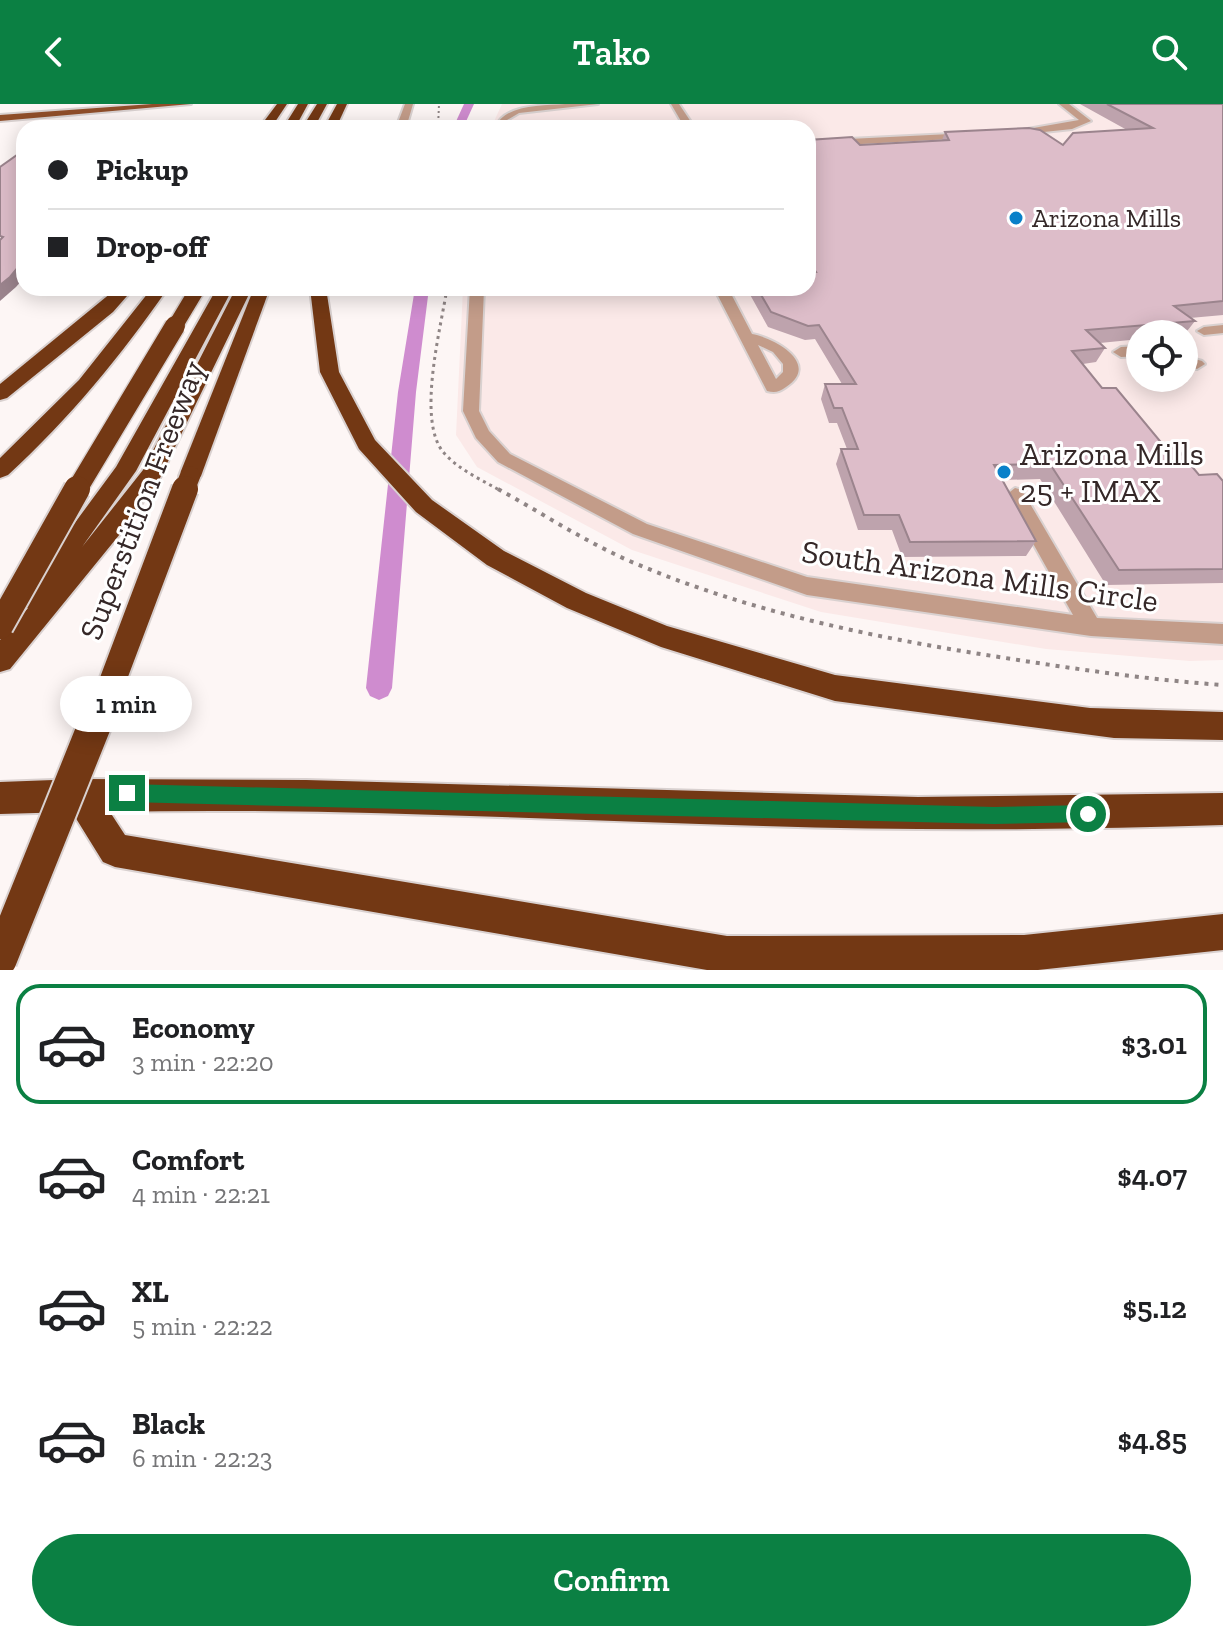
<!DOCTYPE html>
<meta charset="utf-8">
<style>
:root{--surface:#fff;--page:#f2f2f2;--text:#202124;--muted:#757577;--line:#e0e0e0;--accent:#0b8043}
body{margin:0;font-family:"Zilla Slab",serif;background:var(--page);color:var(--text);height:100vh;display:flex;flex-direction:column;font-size:30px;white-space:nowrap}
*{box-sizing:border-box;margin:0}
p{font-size:26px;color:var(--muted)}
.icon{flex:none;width:44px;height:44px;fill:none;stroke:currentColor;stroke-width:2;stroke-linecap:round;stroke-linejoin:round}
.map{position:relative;height:866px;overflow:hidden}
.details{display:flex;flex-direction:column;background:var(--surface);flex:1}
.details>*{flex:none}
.banner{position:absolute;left:16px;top:16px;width:800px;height:176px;border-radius:24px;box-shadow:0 4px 20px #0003;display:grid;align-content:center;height:176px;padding:0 32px;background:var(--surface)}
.buttons{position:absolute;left:1126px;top:216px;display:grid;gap:16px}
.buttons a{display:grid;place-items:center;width:72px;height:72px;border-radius:50%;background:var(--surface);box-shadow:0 4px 20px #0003;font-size:40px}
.end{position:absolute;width:36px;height:36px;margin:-18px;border:10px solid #0b8043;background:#fff;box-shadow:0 0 0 4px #fff}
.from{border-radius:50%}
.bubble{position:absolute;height:56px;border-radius:28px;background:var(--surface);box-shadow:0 4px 20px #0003;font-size:26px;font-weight:600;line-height:56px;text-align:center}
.banner b{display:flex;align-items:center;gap:28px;height:76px;font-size:30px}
.banner b+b{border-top:2px solid var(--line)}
.banner i{width:20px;height:20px;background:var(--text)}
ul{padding:14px 0 0;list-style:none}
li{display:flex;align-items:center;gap:24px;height:120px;margin:0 16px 12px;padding:0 16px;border:4px solid transparent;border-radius:24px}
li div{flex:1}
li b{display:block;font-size:30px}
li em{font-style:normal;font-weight:600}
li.selected{border-color:var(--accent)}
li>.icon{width:72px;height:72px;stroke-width:1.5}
.action{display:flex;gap:16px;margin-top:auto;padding:16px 32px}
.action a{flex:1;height:92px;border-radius:48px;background:var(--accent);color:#fff;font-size:32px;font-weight:600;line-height:92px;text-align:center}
header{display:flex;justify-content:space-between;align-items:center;height:104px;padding:0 32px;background:var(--accent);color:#fff;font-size:36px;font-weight:600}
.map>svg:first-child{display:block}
</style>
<header><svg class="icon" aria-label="back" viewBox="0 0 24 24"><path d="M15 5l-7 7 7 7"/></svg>Tako<svg class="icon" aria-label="search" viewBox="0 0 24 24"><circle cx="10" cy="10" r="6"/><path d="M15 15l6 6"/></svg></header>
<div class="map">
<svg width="1223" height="866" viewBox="0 0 1223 866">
<rect width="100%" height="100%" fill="#fdf6f5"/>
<!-- built -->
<path fill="#fbe9e8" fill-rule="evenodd" d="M502 0H1223V556L1190 557 1046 545 821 508 632 446 477 363 456 331 463 184H808V24H491ZM1140 230H1184V274H1140Z"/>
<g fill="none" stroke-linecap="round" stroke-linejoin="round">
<!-- canal -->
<g fill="#cf8ccf" fill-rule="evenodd">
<polygon points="464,0 474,0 463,24 453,24"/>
<polygon points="415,184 429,184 416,288 392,584 388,592 379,596 370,592 366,584 398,288"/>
</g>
<!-- minor casing -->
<g stroke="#d9d1d0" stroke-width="4">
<g id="minor">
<polygon points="405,0 413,0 406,24 396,24"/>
<path d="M565 0H598L519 9 507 16 505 24H495C504 0 542 2 565 0Z"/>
<polygon points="671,0 679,0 695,24 685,24"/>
<polygon points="1059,0 1069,0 1091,17 1072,25 1016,31 1011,28 1079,16"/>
<polygon points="971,29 968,34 808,43 808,37"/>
<polygon points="470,184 484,184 479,307 489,327 510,350 647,420 807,473 1073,511 1006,391 1015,384 1022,386 1097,514 1223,520 1223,540 1091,532 807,491 633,430 498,358 476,334 463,307"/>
<path d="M714 184H728L752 230C775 234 821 260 786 283 779 288 775 289 767 287ZM758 241 773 248 783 260V268L776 275Z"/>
<polygon points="1223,221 1223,229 1204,231 1197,227 1204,223"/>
<polygon points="1140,242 1140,252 1121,253 1113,248 1121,243"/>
<polygon points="1184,252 1202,257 1205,260 1197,265 1184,262"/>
</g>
</g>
<!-- major casing -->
<g stroke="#d9d1d0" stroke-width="4">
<polygon id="major" points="152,0 191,0 0,17 0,11"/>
</g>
<!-- highway casing -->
<g stroke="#d9d1d0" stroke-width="4">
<g id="highway">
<polygon points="277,0 287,0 271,24 259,24"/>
<polygon points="298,0 308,0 295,24 283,24"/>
<polygon points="317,0 327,0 314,24 302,24"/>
<polygon points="337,0 347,0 336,24 324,24"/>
<polygon points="117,184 134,184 113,208 7,294 0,296 0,280"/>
<path d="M152 184H168C121 252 69 315 8 371L0 374V354L79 276Z"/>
<polygon points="217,184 233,184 136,367 82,443 143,366 236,184 252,184 160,374 120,430 10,565 0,568 0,536 28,504 14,502 10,495 14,488 74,420 116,363"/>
<polygon points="254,184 270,184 201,372 198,377 182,377 179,372"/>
<polygon points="310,184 326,184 339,268 375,336 432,396 504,447 586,489 667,522 835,571 1090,604 1223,608 1223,636 1114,634 835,597 661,543 567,504 487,461 416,408 359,345 320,268"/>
<path d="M80 675 306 676 918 693 1223 689V721C1070 726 917 727 763 722 545 716 327 703 110 708L125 731 727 832 1024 831 1223 810V846L1038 866H707L115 763 103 758 72 708 0 710V678Z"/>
</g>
</g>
<!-- path-far2 -->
<polyline stroke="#8f8585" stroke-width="2" stroke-dasharray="2 3" stroke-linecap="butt" points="438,24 439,0"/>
<!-- path-far1 -->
<path stroke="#8f8585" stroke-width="3" stroke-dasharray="3 4" stroke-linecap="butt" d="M447 184C441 224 416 317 444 349 459 366 482 376 501 387"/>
<!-- path -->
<path stroke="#8f8585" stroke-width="4" stroke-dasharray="4 6" stroke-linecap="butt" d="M498 385C540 408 581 435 625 455 748 509 881 535 1012 555 1082 566 1152 576 1223 581"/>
<!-- minor -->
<use href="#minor" fill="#c39c89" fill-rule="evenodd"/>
<!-- major -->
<use href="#major" fill="#904e29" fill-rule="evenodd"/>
<!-- highway -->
<use href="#highway" fill="#733814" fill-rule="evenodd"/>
<!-- highway-bridge-far3 casing -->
<g stroke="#d9d1d0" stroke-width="18" stroke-linecap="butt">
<polyline id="highway-bridge-far3" points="174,224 198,184"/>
</g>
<!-- highway-bridge-far2 casing -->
<g stroke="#d9d1d0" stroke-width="23" stroke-linecap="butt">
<g id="highway-bridge-far2">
<polyline points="76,387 175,222"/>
<polyline points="184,387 190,372"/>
</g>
</g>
<!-- highway-bridge-far1 casing -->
<g stroke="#d9d1d0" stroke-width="30" stroke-linecap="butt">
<g id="highway-bridge-far1">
<polyline points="0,522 77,385"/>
<polyline points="105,597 185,385"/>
</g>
</g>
<!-- highway-bridge casing -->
<g stroke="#d9d1d0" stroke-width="37" stroke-linecap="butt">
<polyline id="highway-bridge" points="0,856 105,595"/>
</g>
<!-- highway-bridge-far3 -->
<use href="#highway-bridge-far3" stroke="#733814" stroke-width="15"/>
<!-- highway-bridge-far2 -->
<use href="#highway-bridge-far2" stroke="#733814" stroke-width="20"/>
<!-- highway-bridge-far1 -->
<use href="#highway-bridge-far1" stroke="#733814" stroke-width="26"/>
<!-- highway-bridge -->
<use href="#highway-bridge" stroke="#733814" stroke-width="33"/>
</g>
<!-- wall -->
<polygon fill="#bea3ad" points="1080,0 1223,0 1223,211 1190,214 1195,217 1184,231 1184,230 1140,230 1140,235 1100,239 1105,244 1096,258 1083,260 1102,284 1164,342 1199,371 1223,377 1223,479 1106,481 1040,375 1002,376 1036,437 1026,452 902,453 892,426 858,426 836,360 841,345 847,345 837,319 829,319 821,295 825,280 842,280 815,235 805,236 768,223 748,187 749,184 808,184 808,36 860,41 942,36 945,28 1063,41 1127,26"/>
<!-- shaded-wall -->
<polygon fill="#9b848d" points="24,156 24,174 16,183 0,197 0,181"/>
<!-- building -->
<g fill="#ddbdc9" stroke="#9b848d" stroke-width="2">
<polygon points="1107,0 1223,0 1223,197 1174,202 1195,217 1086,226 1105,244 1072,247 1102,284 1116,284 1164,342 1175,342 1199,371 1217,370 1223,377 1223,465 1119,466 1050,360 994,361 1036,437 910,438 899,411 864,411 841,345 858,345 842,304 834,304 825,280 856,280 819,221 808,222 771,208 757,184 808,184 808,169 816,168 808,157 808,36 852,33 860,41 949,36 945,28 1029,24 1040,26 1063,41 1073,29 1153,24"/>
<polygon points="133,19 129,24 59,24"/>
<polygon points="24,46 24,156 10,173 0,181 0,136 3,133 0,132 0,63"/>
</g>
<!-- route -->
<polygon fill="#0b8043" points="127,680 994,703 1088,701 1096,710 1088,718 994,720 127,698 118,689"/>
<!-- markers -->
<g fill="#0980c9" stroke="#fff" stroke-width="3">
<circle cx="1016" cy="114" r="8"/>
<circle cx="1004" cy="368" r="8"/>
</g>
<g text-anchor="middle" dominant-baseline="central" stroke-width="6" stroke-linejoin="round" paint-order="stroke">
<!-- far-poi labels -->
<g font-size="26" fill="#352828" stroke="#fff" text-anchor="start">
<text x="1032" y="114">Arizona Mills</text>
</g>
<!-- poi labels -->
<g font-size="32" fill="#352828" stroke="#fff" text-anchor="start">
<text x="1020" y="350">Arizona Mills<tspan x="1020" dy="37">25 + IMAX</tspan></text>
</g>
<!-- street labels -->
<g font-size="32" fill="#352828" stroke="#fff">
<text transform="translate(142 396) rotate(-69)">Superstition Freeway</text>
<text transform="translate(980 472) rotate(8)">South Arizona Mills Circle</text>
</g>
</g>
</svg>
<div class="buttons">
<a><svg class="icon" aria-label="locate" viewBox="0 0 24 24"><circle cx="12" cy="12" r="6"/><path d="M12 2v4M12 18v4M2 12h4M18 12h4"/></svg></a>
</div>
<i class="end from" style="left:1088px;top:710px"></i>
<i class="end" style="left:127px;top:689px"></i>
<div class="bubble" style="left:60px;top:572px;width:132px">1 min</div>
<div class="banner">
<b><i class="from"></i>Pickup</b>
<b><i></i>Drop-off</b>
</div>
</div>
<section class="details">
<ul>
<li class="selected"><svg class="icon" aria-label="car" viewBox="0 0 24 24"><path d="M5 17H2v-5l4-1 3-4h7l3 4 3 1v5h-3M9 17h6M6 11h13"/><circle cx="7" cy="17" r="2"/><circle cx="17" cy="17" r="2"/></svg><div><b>Economy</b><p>3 min · 22:20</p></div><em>$3.01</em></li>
<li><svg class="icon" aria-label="car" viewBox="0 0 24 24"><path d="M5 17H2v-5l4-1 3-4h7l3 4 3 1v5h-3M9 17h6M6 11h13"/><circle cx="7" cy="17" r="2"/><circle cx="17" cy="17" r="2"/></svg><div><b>Comfort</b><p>4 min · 22:21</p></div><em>$4.07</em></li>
<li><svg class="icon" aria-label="car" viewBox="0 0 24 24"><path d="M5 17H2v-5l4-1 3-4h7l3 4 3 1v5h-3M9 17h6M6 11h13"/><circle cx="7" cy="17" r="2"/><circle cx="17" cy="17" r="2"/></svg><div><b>XL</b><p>5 min · 22:22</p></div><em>$5.12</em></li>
<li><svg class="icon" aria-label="car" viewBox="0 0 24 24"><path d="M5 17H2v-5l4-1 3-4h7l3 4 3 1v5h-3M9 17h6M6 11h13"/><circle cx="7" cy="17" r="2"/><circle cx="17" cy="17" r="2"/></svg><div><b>Black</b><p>6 min · 22:23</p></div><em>$4.85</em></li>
</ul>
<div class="action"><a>Confirm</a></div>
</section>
